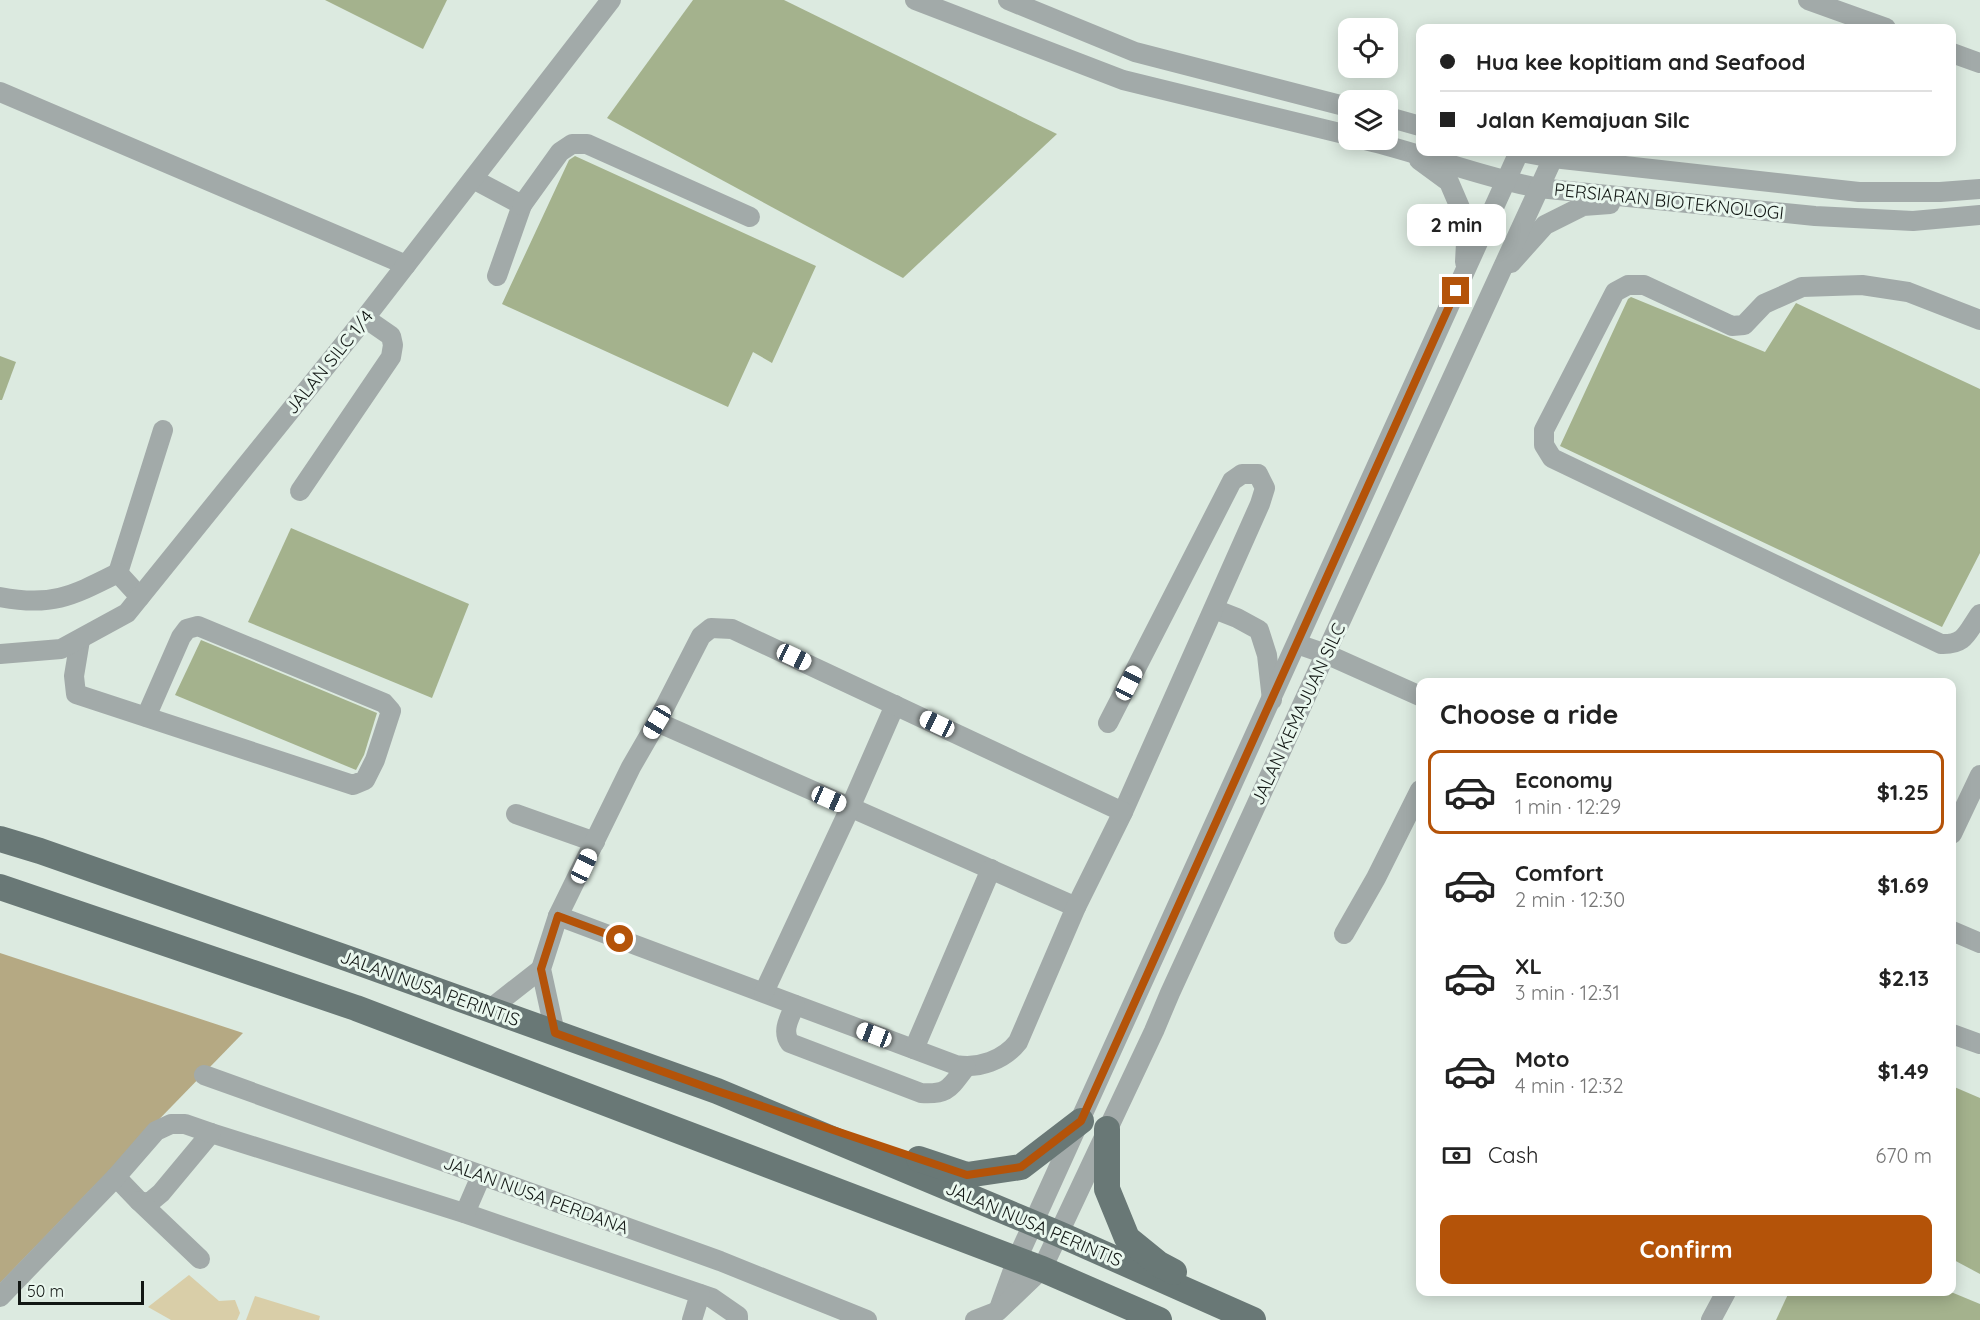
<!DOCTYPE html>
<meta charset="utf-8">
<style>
:root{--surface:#fff;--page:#f2f2f2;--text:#222;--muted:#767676;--line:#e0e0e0;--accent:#b45309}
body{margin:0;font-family:Quicksand,sans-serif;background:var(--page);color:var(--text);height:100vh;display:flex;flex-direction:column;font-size:22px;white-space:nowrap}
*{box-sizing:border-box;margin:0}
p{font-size:20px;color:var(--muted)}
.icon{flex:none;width:33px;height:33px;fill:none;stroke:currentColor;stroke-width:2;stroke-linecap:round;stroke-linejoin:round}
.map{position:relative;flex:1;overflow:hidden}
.panel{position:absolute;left:1416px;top:678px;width:540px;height:618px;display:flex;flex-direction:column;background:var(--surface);border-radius:12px;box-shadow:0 3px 15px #0003}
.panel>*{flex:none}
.top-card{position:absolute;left:1416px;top:24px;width:540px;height:132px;border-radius:12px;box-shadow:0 3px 15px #0003;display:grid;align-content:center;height:132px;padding:0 24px;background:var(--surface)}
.buttons{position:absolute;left:1338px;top:18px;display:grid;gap:12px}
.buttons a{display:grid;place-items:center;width:60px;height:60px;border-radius:12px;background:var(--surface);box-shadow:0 3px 15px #0003;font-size:30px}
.scale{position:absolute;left:18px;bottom:15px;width:126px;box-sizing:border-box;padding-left:6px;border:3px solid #121714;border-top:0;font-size:16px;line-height:21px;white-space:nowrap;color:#121714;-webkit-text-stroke:4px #e9f7ee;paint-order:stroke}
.end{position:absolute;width:27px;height:27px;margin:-14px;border:8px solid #b45309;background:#fff;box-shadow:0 0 0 3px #fff}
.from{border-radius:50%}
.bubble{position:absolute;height:42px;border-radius:12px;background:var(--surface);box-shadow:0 3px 15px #0003;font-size:20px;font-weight:700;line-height:42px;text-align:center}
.car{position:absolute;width:18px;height:36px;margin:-18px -9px;border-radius:8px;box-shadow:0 0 4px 2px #0007;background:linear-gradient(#fff 24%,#345 0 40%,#fff 0 76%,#345 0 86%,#fff 0)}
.top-card b{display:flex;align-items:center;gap:21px;height:57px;font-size:22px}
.top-card b+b{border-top:2px solid var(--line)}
.top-card i{width:15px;height:15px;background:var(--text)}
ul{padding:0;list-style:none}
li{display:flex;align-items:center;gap:18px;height:84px;margin:0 12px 9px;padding:0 12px;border:3px solid transparent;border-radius:12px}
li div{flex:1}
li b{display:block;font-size:22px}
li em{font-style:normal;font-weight:700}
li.active{border-color:var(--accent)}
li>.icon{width:54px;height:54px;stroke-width:1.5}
h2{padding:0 24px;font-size:27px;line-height:72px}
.pay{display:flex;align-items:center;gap:15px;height:66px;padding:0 24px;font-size:22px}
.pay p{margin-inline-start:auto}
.primary-button{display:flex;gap:12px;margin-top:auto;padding:12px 24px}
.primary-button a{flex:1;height:69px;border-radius:12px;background:var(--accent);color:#fff;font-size:24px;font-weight:700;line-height:69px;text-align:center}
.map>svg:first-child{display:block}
</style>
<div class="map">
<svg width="1980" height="1320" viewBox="0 0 1980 1320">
<rect width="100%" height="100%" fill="#dceae0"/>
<!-- green -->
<g fill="#d9cea8">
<polygon points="189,1275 219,1301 235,1300 240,1313 237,1320 171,1320 148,1307"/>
<polygon points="255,1296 320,1316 319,1320 246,1320"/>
</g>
<!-- forest -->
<polygon fill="#b5a983" points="0,953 243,1033 0,1283"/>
<!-- building -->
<g fill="#a4b28d">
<polygon points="325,0 447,0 423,49"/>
<polygon points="693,0 784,0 1057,134 903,278 607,118"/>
<polygon points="575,156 816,266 772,363 753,352 728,407 502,304 569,160"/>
<polygon points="1631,297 1765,352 1796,303 1980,389 1980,553 1942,627 1560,446 1628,299"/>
<polygon points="0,356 16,362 2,400 0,400"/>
<polygon points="291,528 469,604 432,698 248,622"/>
<polygon points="201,640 377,713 364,755 356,770 175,695"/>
<polygon points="1952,1086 1980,1098 1980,1274 1952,1259"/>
<polygon points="1789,1292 1951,1292 1980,1304 1980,1320 1776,1320"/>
</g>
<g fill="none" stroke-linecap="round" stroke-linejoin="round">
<!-- minor -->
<g stroke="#a2aaa9" stroke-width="20">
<polyline points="915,0 1123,80 1348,135"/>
<polyline points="1008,0 1135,52 1348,107"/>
<polyline points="1808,0 1886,28"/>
<polyline points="1952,53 1980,63"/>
<polyline points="0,92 406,265"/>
<polyline points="1388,117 1420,126"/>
<path d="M1365 140C1424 154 1480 177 1539 188L1815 216 1913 221 1980 215"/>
<polyline points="1521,152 1553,158 1859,192 1940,192 1980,189"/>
<polyline points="1419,160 1449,182 1467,224 1465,262"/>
<polyline points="473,179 522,205 497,276"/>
<polyline points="522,205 560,152 572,144 587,144 750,217"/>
<polyline points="1511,263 1545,225 1583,206 1610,204"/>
<path d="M1980 320 1908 292 1862 285 1802 287 1764 304 1744 325 1732 326 1644 285H1628L1615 292 1544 430V445L1552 458 1941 644C1966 645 1967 632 1980 614"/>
<polyline points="300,491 391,357 393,345 391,336 365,318"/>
<polyline points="118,573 163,430"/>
<path d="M0 597C52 607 72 596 118 573L140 597"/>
<polyline points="1214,609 1237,618 1259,630 1267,655 1272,700"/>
<polyline points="80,640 74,676 76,694 353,785 365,780 375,760 391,711 384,703 198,626 187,629 181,637 146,717"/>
<polyline points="1297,644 1326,654 1420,696"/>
<polyline points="0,654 61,649 127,613 365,318 611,0"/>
<polyline points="657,722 1076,907"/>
<polyline points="516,814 595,842"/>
<polyline points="1952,834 1980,775"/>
<path d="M558 916 956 1065C979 1069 1004 1060 1018 1042L1076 907 1123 812 1260 504 1265 488 1258 474H1242L1232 481 1108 723"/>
<polyline points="1952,931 1980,943"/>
<polyline points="1344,934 1376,878 1420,790"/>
<polyline points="764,992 850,808 895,705"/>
<path d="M795 1005C790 1017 781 1031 790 1043L921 1093C949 1095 950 1087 966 1067"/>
<polyline points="490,1009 541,969"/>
<polyline points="555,1033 541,969 558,916 631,767 657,722 701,636 711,628 732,629 1123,812"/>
<polyline points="1952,1034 1980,1044"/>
<polyline points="914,1049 991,869"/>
<polyline points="204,1075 720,1261 867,1320"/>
<polyline points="116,1177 139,1201 149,1203 161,1193 211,1133 467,1214 712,1298 738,1316 738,1320"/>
<polyline points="139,1201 200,1259"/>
<polyline points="465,1213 481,1176"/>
<polyline points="0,1297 116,1177 156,1131 171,1124 185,1124 211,1133"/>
<polyline points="1000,1306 1017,1259 1519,152"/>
<polyline points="692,1320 700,1294"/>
<polyline points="975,1320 998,1311 1042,1269 1154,1031 1170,993 1553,158"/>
<polyline points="1711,1320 1726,1292"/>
</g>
<!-- major -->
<g stroke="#697876" stroke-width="26">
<polyline points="0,839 40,851 349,959 717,1091 1059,1234 1253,1320"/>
<polyline points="0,887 356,1008 1042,1269 1159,1320"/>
<polyline points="1107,1129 1107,1189 1127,1238 1159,1264 1174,1272"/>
<polyline points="919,1159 967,1175 1021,1167 1081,1121"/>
</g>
</g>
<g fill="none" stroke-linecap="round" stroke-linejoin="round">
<!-- route -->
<polyline stroke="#b45309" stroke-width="8" points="620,939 558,916 541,969 555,1033 717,1091 967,1175 1021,1167 1081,1121 1456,291"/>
</g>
<g text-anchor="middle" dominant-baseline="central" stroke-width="6" stroke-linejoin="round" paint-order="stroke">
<!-- street labels -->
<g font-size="18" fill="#121714" stroke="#e9f7ee">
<text transform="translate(1669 201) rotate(6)">PERSIARAN BIOTEKNOLOGI</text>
<text transform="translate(329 362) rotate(-51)">JALAN SILC 1/4</text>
<text transform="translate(1298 714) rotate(-65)">JALAN KEMAJUAN SILC</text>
<text transform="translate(430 988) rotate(20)">JALAN NUSA PERINTIS</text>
<text transform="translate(536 1195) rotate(20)">JALAN NUSA PERDANA</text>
<text transform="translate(1034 1224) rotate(23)">JALAN NUSA PERINTIS</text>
</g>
</g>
</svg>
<div class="buttons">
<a><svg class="icon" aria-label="locate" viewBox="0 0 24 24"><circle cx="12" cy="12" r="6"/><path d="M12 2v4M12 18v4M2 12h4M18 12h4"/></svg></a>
<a><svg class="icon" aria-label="layers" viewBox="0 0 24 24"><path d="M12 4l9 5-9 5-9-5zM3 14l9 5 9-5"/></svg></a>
</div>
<div class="scale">50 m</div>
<i class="end from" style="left:620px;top:939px"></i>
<i class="end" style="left:1456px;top:291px"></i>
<div class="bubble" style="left:1407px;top:204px;width:99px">2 min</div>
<i class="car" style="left:794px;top:657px;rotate:115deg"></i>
<i class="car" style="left:1129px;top:683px;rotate:27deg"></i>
<i class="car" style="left:657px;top:722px;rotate:211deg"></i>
<i class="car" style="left:937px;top:724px;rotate:295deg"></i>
<i class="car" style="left:829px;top:799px;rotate:114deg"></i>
<i class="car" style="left:584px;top:866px;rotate:25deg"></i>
<i class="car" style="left:874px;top:1035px;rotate:291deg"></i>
<div class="top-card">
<b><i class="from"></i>Hua kee kopitiam and Seafood</b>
<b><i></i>Jalan Kemajuan Silc</b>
</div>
<section class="panel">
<h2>Choose a ride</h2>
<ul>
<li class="active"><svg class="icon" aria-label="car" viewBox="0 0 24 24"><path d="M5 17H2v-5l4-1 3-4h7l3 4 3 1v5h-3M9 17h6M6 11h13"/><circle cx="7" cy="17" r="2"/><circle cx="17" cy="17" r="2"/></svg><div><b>Economy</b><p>1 min · 12:29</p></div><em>$1.25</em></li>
<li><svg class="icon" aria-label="car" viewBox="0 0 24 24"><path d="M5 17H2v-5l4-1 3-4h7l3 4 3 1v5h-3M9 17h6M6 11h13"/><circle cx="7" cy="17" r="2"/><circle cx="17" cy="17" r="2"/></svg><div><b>Comfort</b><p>2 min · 12:30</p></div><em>$1.69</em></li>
<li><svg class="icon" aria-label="car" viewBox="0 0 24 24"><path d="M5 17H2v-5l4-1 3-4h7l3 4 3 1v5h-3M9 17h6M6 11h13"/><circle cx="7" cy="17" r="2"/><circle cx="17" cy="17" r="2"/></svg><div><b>XL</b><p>3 min · 12:31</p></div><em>$2.13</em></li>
<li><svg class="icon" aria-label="car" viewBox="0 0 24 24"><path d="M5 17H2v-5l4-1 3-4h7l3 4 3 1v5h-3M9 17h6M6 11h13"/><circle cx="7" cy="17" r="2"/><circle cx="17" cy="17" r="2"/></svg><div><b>Moto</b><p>4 min · 12:32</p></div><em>$1.49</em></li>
</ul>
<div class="pay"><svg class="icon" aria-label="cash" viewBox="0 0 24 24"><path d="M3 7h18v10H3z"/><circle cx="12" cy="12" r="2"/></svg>Cash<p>670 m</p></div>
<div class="primary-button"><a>Confirm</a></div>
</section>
</div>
